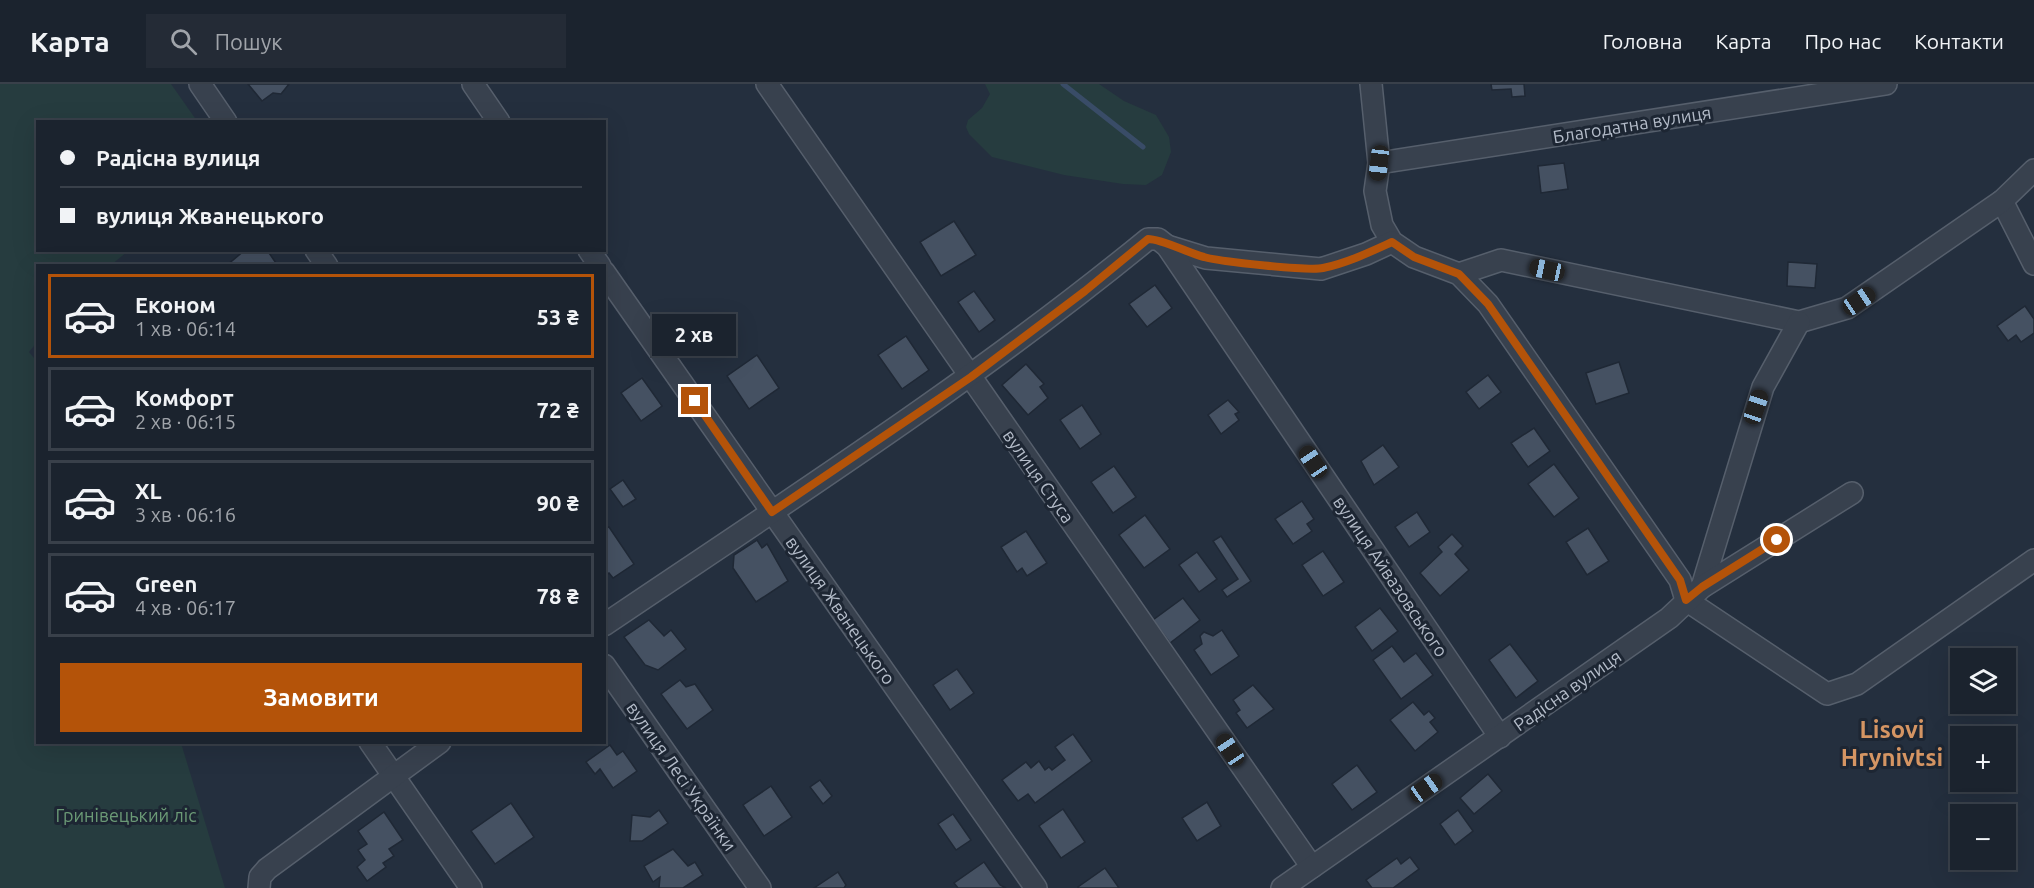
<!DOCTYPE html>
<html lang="uk">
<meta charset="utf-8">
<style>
:root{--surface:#1b232e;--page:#242b36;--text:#f1f3f6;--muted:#a0a4aa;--line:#39404a;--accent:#b45309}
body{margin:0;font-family:Ubuntu,sans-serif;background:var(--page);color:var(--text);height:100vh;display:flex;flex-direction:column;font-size:22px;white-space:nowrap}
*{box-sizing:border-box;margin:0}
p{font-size:20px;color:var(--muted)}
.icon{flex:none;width:33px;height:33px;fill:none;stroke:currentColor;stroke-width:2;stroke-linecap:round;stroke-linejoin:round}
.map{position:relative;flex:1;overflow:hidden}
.details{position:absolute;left:36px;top:180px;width:570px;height:480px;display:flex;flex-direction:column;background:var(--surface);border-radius:0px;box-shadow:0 6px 24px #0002,0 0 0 2px var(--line)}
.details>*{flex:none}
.guide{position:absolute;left:36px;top:36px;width:570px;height:132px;border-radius:0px;box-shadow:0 6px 24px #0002,0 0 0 2px var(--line);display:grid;align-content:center;height:132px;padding:0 24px;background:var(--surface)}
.buttons{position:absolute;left:1950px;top:564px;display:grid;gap:12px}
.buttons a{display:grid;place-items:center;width:66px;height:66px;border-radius:0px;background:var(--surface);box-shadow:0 6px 24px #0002,0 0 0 2px var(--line);font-size:30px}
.end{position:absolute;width:27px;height:27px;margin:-14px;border:8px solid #b45309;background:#fff;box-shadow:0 0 0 3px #fff}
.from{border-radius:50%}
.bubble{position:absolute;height:42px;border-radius:0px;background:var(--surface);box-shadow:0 6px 24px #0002,0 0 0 2px var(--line);font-size:20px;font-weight:700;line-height:42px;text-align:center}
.car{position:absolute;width:18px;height:36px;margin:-18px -9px;border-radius:8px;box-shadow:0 0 4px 2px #0007;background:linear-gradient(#222 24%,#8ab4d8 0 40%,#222 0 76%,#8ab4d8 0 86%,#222 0)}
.guide b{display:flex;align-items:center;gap:21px;height:57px;font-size:22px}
.guide b+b{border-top:2px solid var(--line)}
.guide i{width:15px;height:15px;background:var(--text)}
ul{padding:10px 0 0;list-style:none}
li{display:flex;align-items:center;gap:18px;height:84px;margin:0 12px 9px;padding:0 12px;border:3px solid var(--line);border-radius:0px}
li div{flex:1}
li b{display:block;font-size:22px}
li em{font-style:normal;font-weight:700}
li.active{border-color:var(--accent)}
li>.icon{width:54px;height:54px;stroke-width:1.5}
.action{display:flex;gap:12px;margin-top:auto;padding:12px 24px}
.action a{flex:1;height:69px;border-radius:0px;background:var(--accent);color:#fff;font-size:24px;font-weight:700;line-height:69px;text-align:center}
header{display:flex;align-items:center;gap:36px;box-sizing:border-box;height:84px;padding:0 30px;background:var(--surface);border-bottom:2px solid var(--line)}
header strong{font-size:28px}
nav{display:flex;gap:33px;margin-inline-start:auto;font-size:21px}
.search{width:420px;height:54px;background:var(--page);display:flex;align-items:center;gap:15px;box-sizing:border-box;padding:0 21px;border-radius:0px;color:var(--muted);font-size:22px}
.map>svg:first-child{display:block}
</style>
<header>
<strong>Карта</strong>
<div class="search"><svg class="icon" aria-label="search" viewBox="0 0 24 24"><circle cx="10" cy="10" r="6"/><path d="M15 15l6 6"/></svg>Пошук</div>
<nav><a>Головна</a><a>Карта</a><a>Про нас</a><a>Контакти</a></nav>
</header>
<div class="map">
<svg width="2034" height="804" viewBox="0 0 2034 804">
<rect width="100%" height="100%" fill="#242f3e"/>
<!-- green -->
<g fill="#263c3f">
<polygon points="0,0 171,0 197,37 38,38 38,166 128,167 111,181 38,182 37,258 29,268 38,279 38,658 181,659 225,804 0,804"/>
<polygon points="985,0 1099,0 1124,17 1156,31 1169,53 1171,68 1162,91 1146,101 1123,100 1064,91 992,73 969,50 966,43 968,36 982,24 990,10"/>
</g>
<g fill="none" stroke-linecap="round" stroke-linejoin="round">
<!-- stream -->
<polyline stroke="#394c67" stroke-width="5" points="1063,0 1143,63"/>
</g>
<!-- building -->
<g fill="#455162" stroke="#1f2835" stroke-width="1.5">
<polygon points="248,0 289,0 281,10 273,9 262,17"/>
<polygon points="1491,0 1524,0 1525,12 1512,13 1511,5 1492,6"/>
<polygon points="1564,79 1568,105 1541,109 1538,82"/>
<polygon points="954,137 976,171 941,192 920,158"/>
<polygon points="245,166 267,166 278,182 226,182"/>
<polygon points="1788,178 1817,180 1815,204 1787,202"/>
<polygon points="1155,201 1172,224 1147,243 1129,220"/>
<polygon points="974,207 995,236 979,248 958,218"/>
<polygon points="2025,222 2034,235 2034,249 2021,258 2016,251 2008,257 1997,242"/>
<polygon points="906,252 929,286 902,305 878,271"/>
<polygon points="757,271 779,304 749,325 727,292"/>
<polygon points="1619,278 1629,309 1596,320 1586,289"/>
<polygon points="1026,280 1044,300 1040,303 1048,314 1028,331 1002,301"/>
<polygon points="1488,291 1501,308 1479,325 1466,308"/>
<polygon points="642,294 662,322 641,337 621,309"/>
<polygon points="1228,316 1239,328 1235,330 1239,336 1221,350 1208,331"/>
<polygon points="1082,321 1101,350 1080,365 1060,336"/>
<polygon points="1534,344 1550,367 1528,383 1511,359"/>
<polygon points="1383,361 1399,383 1374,401 1361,377"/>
<polygon points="1554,380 1579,414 1554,433 1528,400"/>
<polygon points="1114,382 1136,413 1113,429 1091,398"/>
<polygon points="623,396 636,415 623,423 610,405"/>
<polygon points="1302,417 1314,435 1307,440 1312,447 1293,460 1275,435"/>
<polygon points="1417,428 1430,448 1409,463 1395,443"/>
<polygon points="1145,431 1170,465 1144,484 1119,451"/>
<polygon points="609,443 634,480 613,494 609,489 604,492 604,445"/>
<polygon points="1588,444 1609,477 1587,491 1566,458"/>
<polygon points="1026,447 1047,479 1027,492 1022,484 1017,488 1001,463"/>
<polygon points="1452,450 1463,462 1455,470 1469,486 1440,512 1420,489 1442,468 1438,463"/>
<polygon points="1221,452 1251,497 1227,513 1222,506 1238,495 1213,457"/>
<polygon points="757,456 762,464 767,460 788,497 756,518 733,484 734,471"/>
<polygon points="1323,467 1344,498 1323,512 1302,481"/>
<polygon points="1197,468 1217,495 1199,508 1179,481"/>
<polygon points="1183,514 1200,536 1170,559 1153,536"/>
<polygon points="1380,524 1398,547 1372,567 1355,543"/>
<polygon points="649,536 664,552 671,546 686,565 658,586 645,581 624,553"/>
<polygon points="1222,546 1239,572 1211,591 1194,566 1202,560 1200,552 1204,548 1213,552"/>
<polygon points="1510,560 1538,597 1516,614 1489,576"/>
<polygon points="1392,562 1404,578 1416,569 1433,591 1401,615 1373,576"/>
<polygon points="957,585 974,609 950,626 933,601"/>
<polygon points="680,596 686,603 695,600 713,626 687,645 661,610"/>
<polygon points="1253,601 1274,625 1247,644 1236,629 1240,626 1233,616"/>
<polygon points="1413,618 1424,631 1429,627 1435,634 1430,638 1438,648 1415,667 1390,636"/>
<polygon points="1073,650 1092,677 1035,719 1028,710 1018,717 1002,696 1026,678 1031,684 1039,677 1045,686 1049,683 1052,686 1065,676 1055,663"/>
<polygon points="610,661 617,671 623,667 637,687 613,704 600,685 595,690 586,678"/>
<polygon points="1357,681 1377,708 1352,726 1332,700"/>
<polygon points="1488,690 1502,707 1474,730 1460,714"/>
<polygon points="820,696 832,712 823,720 810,703"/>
<polygon points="771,702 792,733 764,752 743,721"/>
<polygon points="1207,718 1221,742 1197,757 1182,734"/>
<polygon points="511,719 534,753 495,780 471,747"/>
<polygon points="1063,725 1085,758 1061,774 1039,742"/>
<polygon points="659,726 668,739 642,757 630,757 632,731 650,733"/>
<polygon points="1458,726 1473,747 1455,761 1440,740"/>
<polygon points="384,728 403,756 389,765 394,772 383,779 386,783 367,797 357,783 365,776 358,766 367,760 358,747"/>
<polygon points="953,730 971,756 956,766 938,740"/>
<polygon points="673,765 688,782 695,778 703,791 683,804 659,804 660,793 653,798 644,782"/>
<polygon points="1410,773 1419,785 1393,804 1372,804 1366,796 1397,774 1401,780"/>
<polygon points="984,778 1000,801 1006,804 958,804 954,799"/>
<polygon points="1105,784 1119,804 1078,804 1078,803"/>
<polygon points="838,788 846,801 844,804 814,804"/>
</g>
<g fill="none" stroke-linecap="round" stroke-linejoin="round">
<!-- minor casing -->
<g stroke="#565f6c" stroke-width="24">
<g id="minor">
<polyline points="200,0 226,38"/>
<polyline points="473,0 499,38"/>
<polyline points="767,0 1312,783"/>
<polyline points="1371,0 1379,79 1375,107 1382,141 1392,158 1414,173 1459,190 1488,220 1680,496 1686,516 1827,610 1857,600 2034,476"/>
<polyline points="1379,79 1886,0"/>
<polyline points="2002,117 2034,180"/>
<polyline points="1167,162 1206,174 1321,185 1366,170 1392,158"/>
<polyline points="316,166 327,182"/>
<polyline points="589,166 600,182"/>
<polyline points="604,188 1036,804"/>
<polyline points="1459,190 1501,176 1799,238 1847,224 2002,117 2034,86"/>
<polyline points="1702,503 1763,303 1799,238"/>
<path d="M604 541C789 416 976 296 1148 155H1158L1167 162 1500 653"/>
<polyline points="604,581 760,804"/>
<polyline points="370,658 471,804"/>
<polyline points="259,804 260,793 267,785 440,658"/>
<polyline points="1282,804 1669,534 1702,503 1852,409"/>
</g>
</g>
<!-- minor -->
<use href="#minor" stroke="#38414e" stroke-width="21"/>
</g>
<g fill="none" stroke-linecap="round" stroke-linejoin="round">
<!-- route -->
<path stroke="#b45309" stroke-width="8" d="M695 317 772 428 971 293 1085 207 1148 155C1162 155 1188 169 1204 173 1221 178 1309 187 1323 184 1347 179 1370 168 1392 158L1414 173 1459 190 1488 220 1680 496 1686 516 1702 503 1777 456"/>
</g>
<g text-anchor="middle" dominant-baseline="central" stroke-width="6" stroke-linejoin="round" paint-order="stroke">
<!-- street labels -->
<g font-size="18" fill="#b4bcc9" stroke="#1d2633">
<text transform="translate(1632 40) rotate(-9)">Благодатна вулиця</text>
<text transform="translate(1039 392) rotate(55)">вулиця Стуса</text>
<text transform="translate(1391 492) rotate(56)">вулиця Айвазовського</text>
<text transform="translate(841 526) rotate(55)">вулиця Жванецького</text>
<text transform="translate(1567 606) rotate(-35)">Радісна вулиця</text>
<text transform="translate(682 692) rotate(55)">вулиця Лесі Українки</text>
</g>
<!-- park labels -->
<g font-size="18" fill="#6b9a76" stroke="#1d2633">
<text x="126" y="731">Гринівецький ліс</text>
</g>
<!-- district labels -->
<g font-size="24" font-weight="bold" fill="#d59563" stroke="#1d2633">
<text x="1892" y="645">Lisovi<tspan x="1892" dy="28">Hrynivtsi</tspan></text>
</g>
</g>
</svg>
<div class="buttons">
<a><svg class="icon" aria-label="layers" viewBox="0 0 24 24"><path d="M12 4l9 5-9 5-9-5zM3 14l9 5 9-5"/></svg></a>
<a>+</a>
<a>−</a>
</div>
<i class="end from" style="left:1777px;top:456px"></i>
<i class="end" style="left:695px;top:317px"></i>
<div class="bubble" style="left:652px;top:230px;width:84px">2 хв</div>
<i class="car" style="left:1379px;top:79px;rotate:187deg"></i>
<i class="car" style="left:1547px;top:186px;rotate:282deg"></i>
<i class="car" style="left:1859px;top:217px;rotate:56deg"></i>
<i class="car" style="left:1756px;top:323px;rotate:19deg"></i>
<i class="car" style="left:1313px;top:378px;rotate:326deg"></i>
<i class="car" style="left:1230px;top:666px;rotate:326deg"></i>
<i class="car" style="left:1426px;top:704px;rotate:55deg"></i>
<div class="guide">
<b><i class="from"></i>Радісна вулиця</b>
<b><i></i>вулиця Жванецького</b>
</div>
<section class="details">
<ul>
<li class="active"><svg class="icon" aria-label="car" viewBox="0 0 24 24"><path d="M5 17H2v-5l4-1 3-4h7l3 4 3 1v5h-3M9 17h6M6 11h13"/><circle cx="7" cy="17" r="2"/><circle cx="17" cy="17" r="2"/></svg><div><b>Економ</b><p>1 хв · 06:14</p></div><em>53 ₴</em></li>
<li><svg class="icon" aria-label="car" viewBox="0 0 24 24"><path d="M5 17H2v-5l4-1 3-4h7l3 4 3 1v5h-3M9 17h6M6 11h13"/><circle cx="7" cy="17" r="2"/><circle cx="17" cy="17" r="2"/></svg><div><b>Комфорт</b><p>2 хв · 06:15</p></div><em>72 ₴</em></li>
<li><svg class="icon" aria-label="car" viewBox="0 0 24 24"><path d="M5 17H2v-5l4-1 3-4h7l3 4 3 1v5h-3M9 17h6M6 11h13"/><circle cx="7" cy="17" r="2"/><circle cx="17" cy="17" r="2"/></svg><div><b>XL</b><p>3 хв · 06:16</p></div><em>90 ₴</em></li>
<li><svg class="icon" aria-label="car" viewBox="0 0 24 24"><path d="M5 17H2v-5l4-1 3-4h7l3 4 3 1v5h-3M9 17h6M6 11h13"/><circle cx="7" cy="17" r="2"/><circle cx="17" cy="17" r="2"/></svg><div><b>Green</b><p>4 хв · 06:17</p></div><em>78 ₴</em></li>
</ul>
<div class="action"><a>Замовити</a></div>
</section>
</div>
